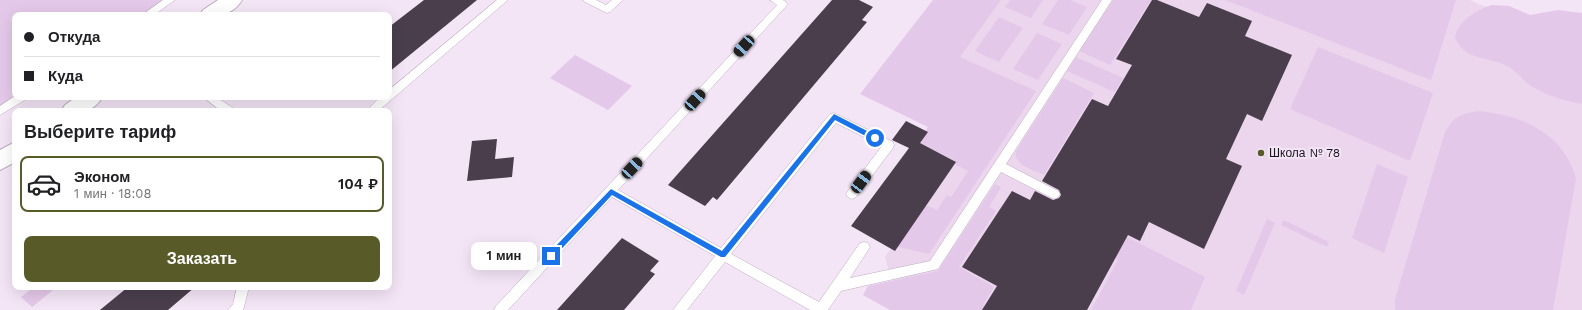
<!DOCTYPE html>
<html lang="ru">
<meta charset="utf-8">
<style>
:root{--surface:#fff;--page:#f2f2f2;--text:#202124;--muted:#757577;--line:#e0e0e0;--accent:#585b28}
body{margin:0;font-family:"Work Sans",sans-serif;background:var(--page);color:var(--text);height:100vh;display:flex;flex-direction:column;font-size:15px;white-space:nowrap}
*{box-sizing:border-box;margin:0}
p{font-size:13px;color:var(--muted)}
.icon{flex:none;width:22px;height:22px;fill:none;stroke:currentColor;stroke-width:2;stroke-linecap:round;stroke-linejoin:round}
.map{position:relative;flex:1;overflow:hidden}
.side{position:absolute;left:12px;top:108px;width:380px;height:182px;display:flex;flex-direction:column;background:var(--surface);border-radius:8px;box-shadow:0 4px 16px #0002}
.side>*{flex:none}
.banner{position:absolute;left:12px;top:12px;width:380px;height:88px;border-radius:8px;box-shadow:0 4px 16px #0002;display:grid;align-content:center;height:88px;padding:0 12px;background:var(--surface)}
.end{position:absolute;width:18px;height:18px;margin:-9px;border:5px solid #1a73e8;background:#fff;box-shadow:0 0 0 2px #fff}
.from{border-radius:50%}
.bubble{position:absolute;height:28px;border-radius:8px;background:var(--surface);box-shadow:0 4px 16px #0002;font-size:13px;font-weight:600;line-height:28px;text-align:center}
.car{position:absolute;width:12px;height:24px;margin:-12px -6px;border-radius:5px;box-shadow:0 0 3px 1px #0007;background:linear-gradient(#222 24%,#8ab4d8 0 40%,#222 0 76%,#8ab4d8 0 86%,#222 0)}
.banner b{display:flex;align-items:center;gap:14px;height:38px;font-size:15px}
.banner b+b{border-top:1px solid var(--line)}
.banner i{width:10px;height:10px;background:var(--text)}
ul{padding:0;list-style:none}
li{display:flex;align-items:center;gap:12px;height:56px;margin:0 8px 6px;padding:0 4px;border:2px solid transparent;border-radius:8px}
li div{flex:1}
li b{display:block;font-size:15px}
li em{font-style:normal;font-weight:600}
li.on{border-color:var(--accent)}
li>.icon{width:36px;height:36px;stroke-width:1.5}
h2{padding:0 12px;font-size:18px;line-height:48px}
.action{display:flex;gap:8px;margin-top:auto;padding:8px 12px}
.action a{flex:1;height:46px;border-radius:8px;background:var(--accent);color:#fff;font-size:16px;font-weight:600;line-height:46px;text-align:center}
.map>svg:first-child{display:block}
</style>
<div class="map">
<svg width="1582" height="310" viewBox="0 0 1582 310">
<rect width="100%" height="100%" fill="#f3e4f6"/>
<!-- built -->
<polygon fill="#ebd6ee" points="989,0 1470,0 1480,5 1530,17 1582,23 1582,310 936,310 893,286 885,257 953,160 925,146 937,129 904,112"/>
<!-- green -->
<g fill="#e4c8e9">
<polygon points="0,0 173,0 150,15 15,15 15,97 0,114"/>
<polygon points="933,0 1001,0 960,57 1036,91 929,254 894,246 924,204 937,210 947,195 951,197 968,171 953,163 954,160 918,142 928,127 860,94"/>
<polygon points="1010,0 1043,0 1031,18 1005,7"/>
<polygon points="1058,0 1070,0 1087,7 1069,35 1042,24"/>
<polygon points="1113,0 1151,0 1110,65 1079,51"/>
<polygon points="1225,0 1456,0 1431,80"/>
<path d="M1492 5 1509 6 1530 15 1558 10 1582 13V104C1565 101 1548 96 1533 87 1523 81 1517 71 1507 66 1488 56 1465 61 1455 38 1458 20 1477 10 1492 5Z"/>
<polygon points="999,17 1023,28 999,62 975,51"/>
<polygon points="1037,33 1062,44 1038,80 1013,69"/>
<polygon points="1318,47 1433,93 1410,161 1290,109"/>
<polygon points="575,55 632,86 608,110 550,78"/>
<polygon points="1076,57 1123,78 1115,92 1067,71"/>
<path d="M1063 78 1094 93 1044 175C1033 170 1013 165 1016 151Z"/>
<path d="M1478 111C1522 115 1563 133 1576 178L1553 310H1395V299L1445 132C1454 116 1461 114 1478 111Z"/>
<polygon points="1377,164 1408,177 1384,253 1352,238"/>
<polygon points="995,184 1001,187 989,207 996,211 959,267 994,287 983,305 992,310 890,310 863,295 868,286 938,271"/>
<polygon points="1267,219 1275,223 1244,295 1236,291"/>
<polygon points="1094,220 1205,277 1191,310 1091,310 1118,260 1083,241"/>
<polygon points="1284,220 1329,242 1327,247 1281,225"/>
<polygon points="34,287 57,287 32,307 21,297"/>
</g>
<!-- building -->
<g fill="#4a3e4c">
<polygon points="424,0 477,0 389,72 389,27"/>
<polygon points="832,0 859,0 873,7 862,20 867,22 717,200 713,197 705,206 668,185"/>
<polygon points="1152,0 1157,0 1199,17 1207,3 1252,21 1245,36 1292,55 1262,121 1247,114 1226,159 1242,166 1204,249 1149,222 1140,241 1128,235 1087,310 982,310 997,286 962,267 1012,191 1030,200 1035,191 1053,200 1059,198 1061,195 1059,190 1042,181 1092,99 1108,106 1132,65 1116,59"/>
<polygon points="906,121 928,132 920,143 956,162 895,251 851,226 909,148 892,140"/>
<polygon points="497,139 495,159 514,157 512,177 467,181 472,141"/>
<polygon points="622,238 659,261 650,271 655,274 624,310 557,310"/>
<polygon points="128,287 195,287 168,310 100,310"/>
</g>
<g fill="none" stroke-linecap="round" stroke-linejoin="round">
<!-- service casing -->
<g stroke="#bcadbf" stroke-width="1">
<g id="service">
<polygon points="163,0 175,0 154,15 142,15"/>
<polygon points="497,0 508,0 378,111 366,111 380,97 389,97 389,90"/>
<polygon points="583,0 596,0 606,5 612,0 623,0 610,12 607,13 585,2"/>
<polygon points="770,0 783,0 788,4 618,190 721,248 830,114 834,113 893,142 894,145 893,148 856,197 852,199 848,197 846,194 848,191 882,146 836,123 731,254 819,302 860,243 864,242 868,243 870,247 850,278 930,261 1102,0 1112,0 1006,164 1058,191 1060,194 1058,197 1054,199 1050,197 1001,172 938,269 841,291 828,310 810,310 725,262 687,310 673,310 715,256 612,197 508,310 494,310 496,306 777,5"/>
<polygon points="15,96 26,97 25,100 0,115 0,106"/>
<polygon points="203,97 216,97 233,108 234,111 221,111"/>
<polygon points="237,287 249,287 244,307 243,310 228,310 233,304"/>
</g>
</g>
<!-- tertiary casing -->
<g stroke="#bcadbf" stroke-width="2">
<g id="tertiary">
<path d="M218 0H242C232 17 217 15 200 15L203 10Z"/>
<path d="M76 97H102C94 114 78 111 61 111L65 105Z"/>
<polygon points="15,142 15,162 0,170 0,150"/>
</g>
</g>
<!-- service -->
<use href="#service" fill="#fff" fill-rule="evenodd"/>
<!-- tertiary -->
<use href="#tertiary" fill="#fff" fill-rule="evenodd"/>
</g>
<!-- route -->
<polygon fill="#1a73e8" points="834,114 877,136 877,140 873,140 835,120 725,257 721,257 612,195 553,258 548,258 548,254 611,189 722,251"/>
<!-- markers -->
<circle fill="#585b28" stroke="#f3e4f6" stroke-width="1.5" cx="1261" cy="153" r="4"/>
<g text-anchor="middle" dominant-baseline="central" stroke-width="4" stroke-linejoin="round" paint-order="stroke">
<!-- poi labels -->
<g font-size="12" fill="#1b161c" stroke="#f3e4f6" text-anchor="start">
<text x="1269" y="153">Школа № 78</text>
</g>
</g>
</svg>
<i class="end from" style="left:875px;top:138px"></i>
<i class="end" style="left:551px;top:256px"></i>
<div class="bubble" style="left:471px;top:242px;width:66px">1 мин</div>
<i class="car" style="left:744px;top:46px;rotate:222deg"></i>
<i class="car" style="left:695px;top:100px;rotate:42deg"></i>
<i class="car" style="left:632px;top:168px;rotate:43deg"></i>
<i class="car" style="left:861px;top:182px;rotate:37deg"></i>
<div class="banner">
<b><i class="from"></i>Откуда</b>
<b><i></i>Куда</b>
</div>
<section class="side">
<h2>Выберите тариф</h2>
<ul>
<li class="on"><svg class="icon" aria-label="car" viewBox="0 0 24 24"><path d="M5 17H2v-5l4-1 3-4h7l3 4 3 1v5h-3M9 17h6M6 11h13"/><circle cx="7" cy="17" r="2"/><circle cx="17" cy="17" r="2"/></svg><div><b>Эконом</b><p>1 мин · 18:08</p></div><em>104 ₽</em></li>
</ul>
<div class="action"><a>Заказать</a></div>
</section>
</div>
